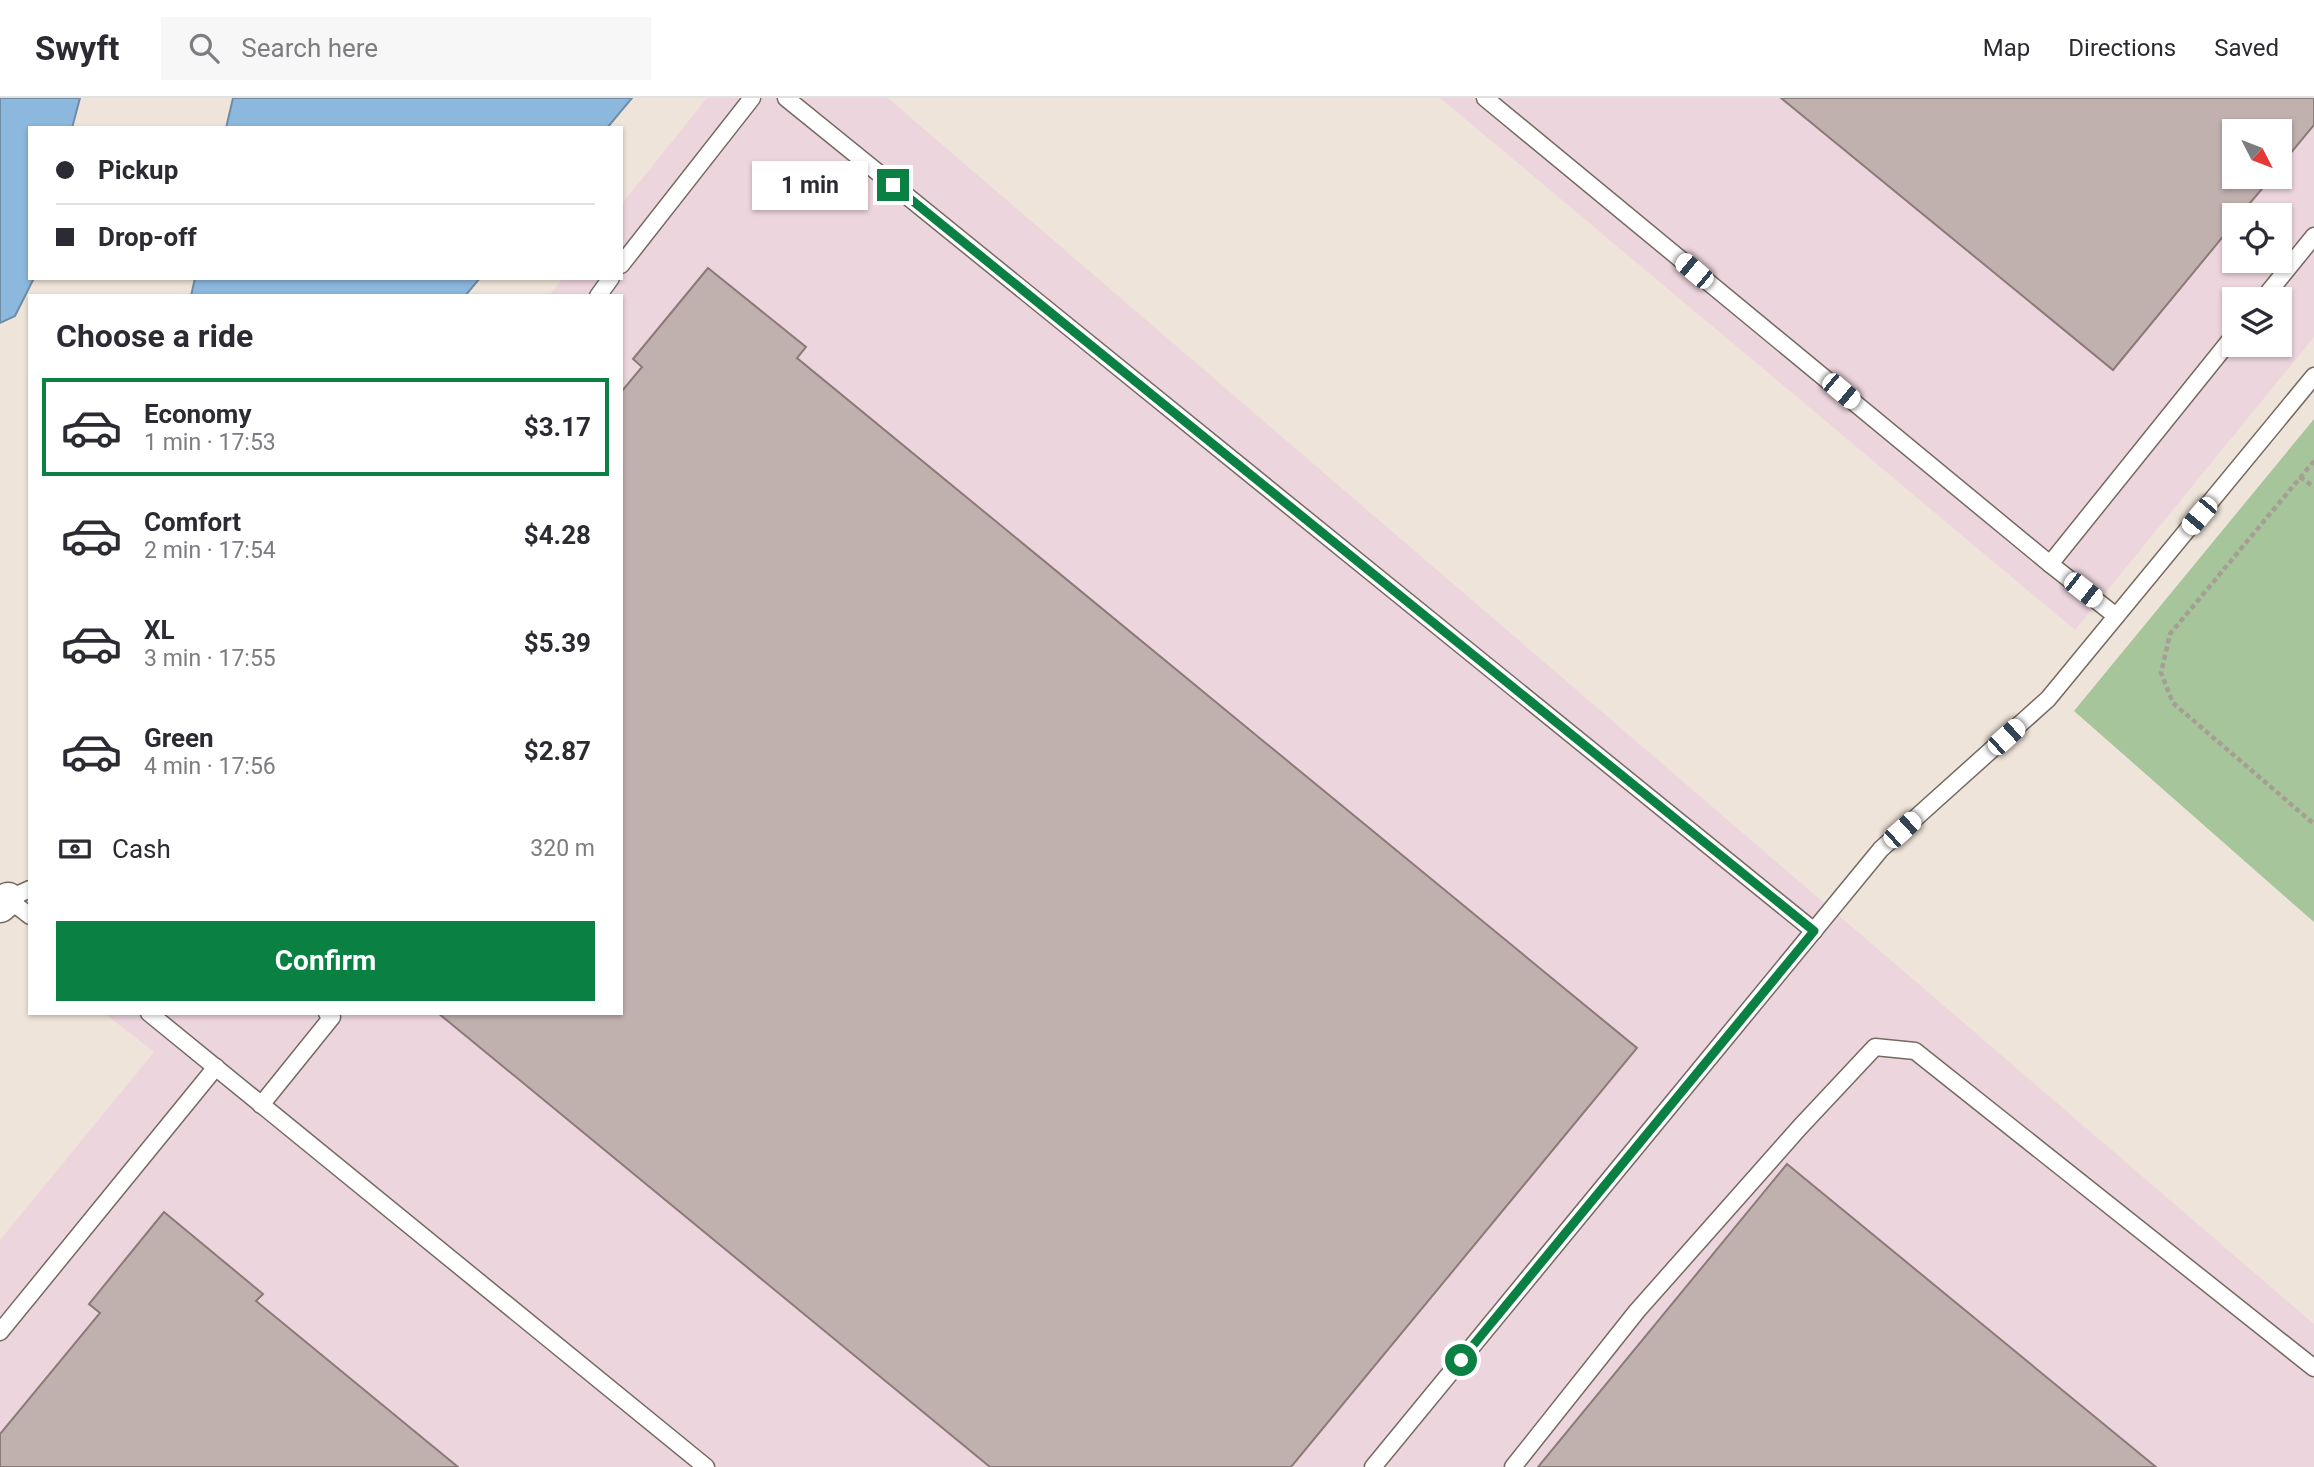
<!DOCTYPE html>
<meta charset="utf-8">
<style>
:root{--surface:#fff;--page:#f7f7f7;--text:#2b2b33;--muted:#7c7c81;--line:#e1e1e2;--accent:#0b8043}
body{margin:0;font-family:Roboto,sans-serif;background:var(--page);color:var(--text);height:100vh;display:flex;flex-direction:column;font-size:26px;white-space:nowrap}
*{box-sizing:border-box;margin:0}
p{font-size:23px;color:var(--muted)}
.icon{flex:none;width:38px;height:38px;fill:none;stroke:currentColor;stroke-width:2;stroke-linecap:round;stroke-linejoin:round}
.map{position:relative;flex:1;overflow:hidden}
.sheet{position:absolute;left:28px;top:196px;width:595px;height:721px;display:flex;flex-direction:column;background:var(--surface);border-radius:0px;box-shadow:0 2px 5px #0004}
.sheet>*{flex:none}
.banner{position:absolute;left:28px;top:28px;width:595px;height:154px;border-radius:0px;box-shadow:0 2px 5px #0004;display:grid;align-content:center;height:154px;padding:0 28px;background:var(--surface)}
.needle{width:46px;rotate:132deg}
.controls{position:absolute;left:2222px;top:21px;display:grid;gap:14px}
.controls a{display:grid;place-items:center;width:70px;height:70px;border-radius:0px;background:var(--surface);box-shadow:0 2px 5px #0004;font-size:35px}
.end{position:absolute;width:32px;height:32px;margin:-16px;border:9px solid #0b8043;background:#fff;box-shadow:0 0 0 4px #fff}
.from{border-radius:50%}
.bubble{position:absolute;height:49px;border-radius:0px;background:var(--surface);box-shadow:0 2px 5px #0004;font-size:23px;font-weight:700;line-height:49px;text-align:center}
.car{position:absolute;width:21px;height:42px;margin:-21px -10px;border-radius:9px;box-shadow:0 0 5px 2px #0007;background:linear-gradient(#fff 24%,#345 0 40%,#fff 0 76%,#345 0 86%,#fff 0)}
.banner b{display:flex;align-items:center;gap:24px;height:66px;font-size:26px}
.banner b+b{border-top:2px solid var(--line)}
.banner i{width:18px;height:18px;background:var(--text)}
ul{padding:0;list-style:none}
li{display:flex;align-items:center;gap:21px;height:98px;margin:0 14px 10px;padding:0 14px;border:4px solid transparent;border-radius:0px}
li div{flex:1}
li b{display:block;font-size:26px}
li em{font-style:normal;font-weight:700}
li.active{border-color:var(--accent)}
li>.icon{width:63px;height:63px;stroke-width:1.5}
h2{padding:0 28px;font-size:32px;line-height:84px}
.pay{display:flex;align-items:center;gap:18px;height:77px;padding:0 28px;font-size:26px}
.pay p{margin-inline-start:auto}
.cta{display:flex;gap:14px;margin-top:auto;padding:14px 28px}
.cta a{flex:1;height:80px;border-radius:0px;background:var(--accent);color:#fff;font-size:28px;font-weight:700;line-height:80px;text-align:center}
header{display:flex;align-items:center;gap:42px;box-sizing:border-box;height:98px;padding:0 35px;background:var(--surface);border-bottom:2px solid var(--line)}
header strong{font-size:33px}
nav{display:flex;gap:38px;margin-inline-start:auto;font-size:24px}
.search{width:490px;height:63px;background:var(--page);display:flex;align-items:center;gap:18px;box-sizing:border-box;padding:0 24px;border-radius:0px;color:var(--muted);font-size:26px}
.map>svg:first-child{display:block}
</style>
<header>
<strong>Swyft</strong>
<div class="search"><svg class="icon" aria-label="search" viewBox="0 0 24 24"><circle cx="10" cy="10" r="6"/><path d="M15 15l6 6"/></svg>Search here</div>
<nav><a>Map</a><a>Directions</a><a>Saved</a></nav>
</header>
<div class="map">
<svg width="2314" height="1369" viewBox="0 0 2314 1369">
<rect width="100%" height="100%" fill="#efe4d9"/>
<!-- industrial -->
<g fill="#edd5de" fill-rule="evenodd">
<polygon points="707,0 888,0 2314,1226 2314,1369 0,1369 0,1142 154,954 104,915 621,915 621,198 549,198 563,180 621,180 621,107"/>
<path d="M1440 0H2314V239L2075 532ZM2235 33H2280V79H2235ZM2235 117H2280V163H2235ZM2235 201H2280V247H2235Z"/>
</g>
<!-- green -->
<polygon fill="#a6c59a" points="2314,321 2314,824 2074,613"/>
<!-- water -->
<g fill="#8cb8dd" stroke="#6f8ca5" stroke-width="2">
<polygon points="0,0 80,0 72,30 30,30 30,180 34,180 15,218 0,225"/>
<polygon points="233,0 632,0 607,30 226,30"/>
<polygon points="195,180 480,180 465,198 191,198"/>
</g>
<!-- building -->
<g fill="#c0b0ae" stroke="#8a7a78" stroke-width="2">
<polygon points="1781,0 2314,0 2314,27 2280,68 2280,33 2235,33 2235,79 2272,79 2240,117 2235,117 2235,124 2113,272"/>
<polygon points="708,170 806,249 797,260 1637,950 1291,1369 990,1369 438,915 621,915 621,294 642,269 633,261"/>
<polygon points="1787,1066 2156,1369 1538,1369"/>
<polygon points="164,1114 263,1196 256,1203 458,1369 0,1369 0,1336 100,1215 89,1206"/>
</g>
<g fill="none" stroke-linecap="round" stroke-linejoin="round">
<!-- service casing -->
<g stroke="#746a60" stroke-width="19">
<g id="service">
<polyline points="786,0 1814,833"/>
<polyline points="1485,0 2050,466"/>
<polyline points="621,167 752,0"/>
<polyline points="598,198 611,180"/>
<polyline points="2263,201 2314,138"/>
<polyline points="2116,518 2050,466 2235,236"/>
<polyline points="30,791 8,801 30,818"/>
<polyline points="149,915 706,1369"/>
<polyline points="261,1007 332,919 327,915"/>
<polyline points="0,1234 216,969"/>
<polyline points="1373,1369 1881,751 2048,601 2314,278"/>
<polyline points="1513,1369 1637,1213 1800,1029 1875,949 1915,953 2314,1270"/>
</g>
</g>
<!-- minor casing -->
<g stroke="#746a60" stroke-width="35">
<polyline id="minor" points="0,808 8,801"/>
</g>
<!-- path -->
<g stroke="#a69d95" stroke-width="4.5" stroke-dasharray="5 3.5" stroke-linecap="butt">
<polyline points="2314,363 2170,536 2161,575 2173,605 2314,726"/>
<polyline points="2300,379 2314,389"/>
</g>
<!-- service -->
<use href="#service" stroke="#fff" stroke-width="16"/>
<!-- minor -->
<use href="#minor" stroke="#fff" stroke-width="32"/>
</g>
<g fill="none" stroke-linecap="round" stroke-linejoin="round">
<!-- route -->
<polyline stroke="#0b8043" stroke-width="9" points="893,87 1814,833 1461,1262"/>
</g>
</svg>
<div class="controls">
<a><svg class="needle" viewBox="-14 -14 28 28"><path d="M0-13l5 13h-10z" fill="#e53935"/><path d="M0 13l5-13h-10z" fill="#7c7c81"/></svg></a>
<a><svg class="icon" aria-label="locate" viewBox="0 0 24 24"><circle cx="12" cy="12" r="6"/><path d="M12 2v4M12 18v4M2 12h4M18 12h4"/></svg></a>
<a><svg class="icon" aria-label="layers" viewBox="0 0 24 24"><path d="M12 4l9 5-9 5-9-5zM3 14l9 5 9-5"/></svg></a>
</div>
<i class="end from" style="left:1461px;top:1262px"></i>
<i class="end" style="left:893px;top:87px"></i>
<div class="bubble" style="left:752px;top:63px;width:116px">1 min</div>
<i class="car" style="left:1694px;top:173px;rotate:310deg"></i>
<i class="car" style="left:1841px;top:293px;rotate:130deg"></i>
<i class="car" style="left:2199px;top:418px;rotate:220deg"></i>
<i class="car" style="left:2083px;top:492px;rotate:128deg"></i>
<i class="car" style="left:2006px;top:639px;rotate:48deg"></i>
<i class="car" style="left:1902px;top:732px;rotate:48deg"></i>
<div class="banner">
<b><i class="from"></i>Pickup</b>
<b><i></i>Drop-off</b>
</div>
<section class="sheet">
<h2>Choose a ride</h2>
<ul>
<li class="active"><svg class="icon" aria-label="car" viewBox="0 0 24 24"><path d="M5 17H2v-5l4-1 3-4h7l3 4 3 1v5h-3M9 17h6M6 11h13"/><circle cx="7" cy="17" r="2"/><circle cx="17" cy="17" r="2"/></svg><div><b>Economy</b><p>1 min · 17:53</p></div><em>$3.17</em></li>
<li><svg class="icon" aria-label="car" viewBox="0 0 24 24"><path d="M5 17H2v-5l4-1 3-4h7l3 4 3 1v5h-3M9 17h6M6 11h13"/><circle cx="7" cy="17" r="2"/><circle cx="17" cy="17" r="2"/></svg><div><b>Comfort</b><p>2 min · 17:54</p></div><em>$4.28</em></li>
<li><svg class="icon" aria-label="car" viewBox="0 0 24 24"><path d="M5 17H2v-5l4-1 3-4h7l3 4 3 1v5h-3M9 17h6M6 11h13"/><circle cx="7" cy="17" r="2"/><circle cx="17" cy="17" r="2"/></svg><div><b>XL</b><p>3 min · 17:55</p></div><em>$5.39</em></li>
<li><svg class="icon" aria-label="car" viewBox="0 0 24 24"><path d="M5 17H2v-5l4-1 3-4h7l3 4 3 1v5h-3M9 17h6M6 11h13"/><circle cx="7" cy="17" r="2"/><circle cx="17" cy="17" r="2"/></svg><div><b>Green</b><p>4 min · 17:56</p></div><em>$2.87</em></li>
</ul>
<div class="pay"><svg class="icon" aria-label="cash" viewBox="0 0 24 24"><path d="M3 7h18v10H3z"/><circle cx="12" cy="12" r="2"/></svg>Cash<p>320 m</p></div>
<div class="cta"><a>Confirm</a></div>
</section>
</div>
